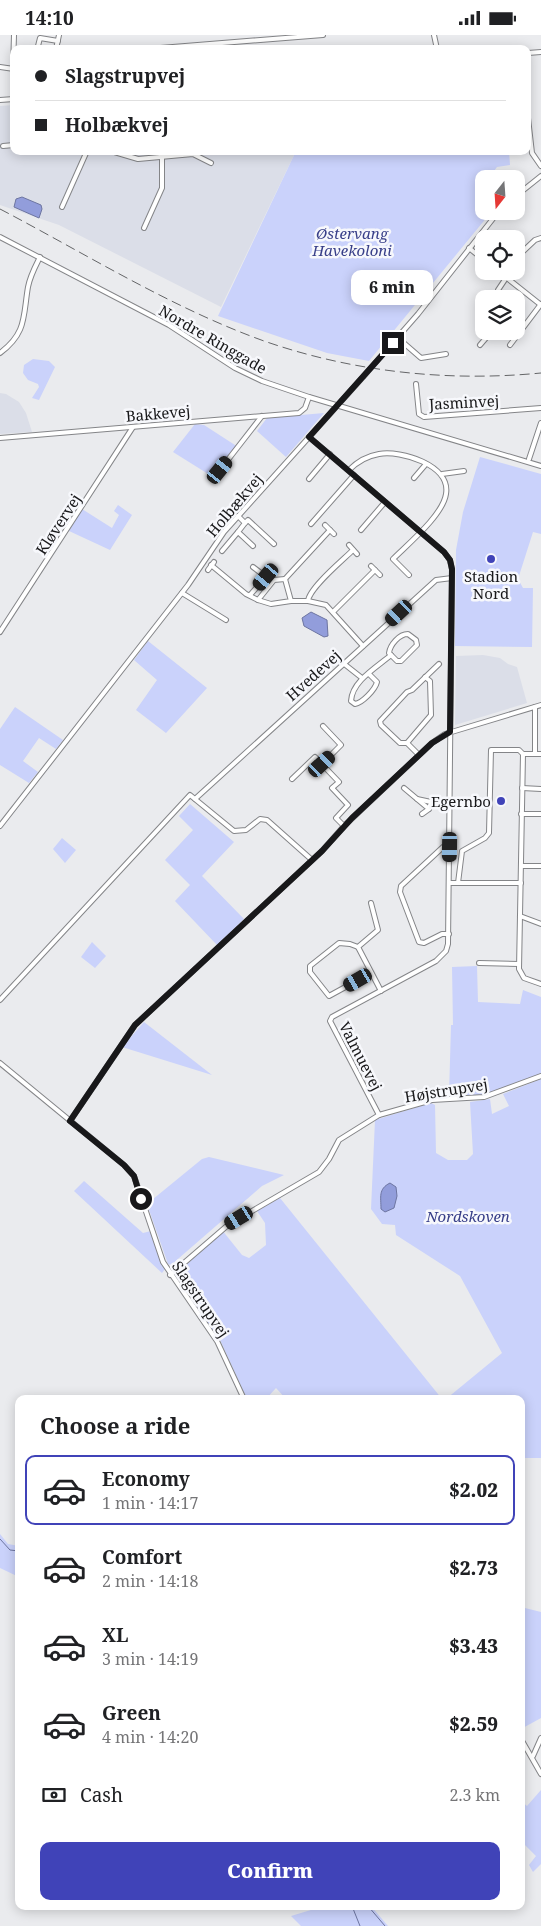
<!DOCTYPE html>
<meta charset="utf-8">
<style>
:root{--surface:#fff;--page:#f6f6f6;--text:#202124;--muted:#757577;--line:#e0e0e0;--accent:#4043b8}
body{margin:0;font-family:"Noto Serif",serif;background:var(--page);color:var(--text);height:100vh;display:flex;flex-direction:column;font-size:19px;white-space:nowrap}
*{box-sizing:border-box;margin:0}
p{font-size:16px;color:var(--muted)}
.icon{flex:none;width:28px;height:28px;fill:none;stroke:currentColor;stroke-width:2;stroke-linecap:round;stroke-linejoin:round}
.map{position:relative;flex:1;overflow:hidden}
.drawer{position:absolute;left:15px;top:1360px;width:510px;height:515px;display:flex;flex-direction:column;background:var(--surface);border-radius:10px;box-shadow:0 2px 12px #0003}
.drawer>*{flex:none}
.guide{position:absolute;left:10px;top:10px;width:521px;height:110px;border-radius:10px;box-shadow:0 2px 12px #0003;display:grid;align-content:center;height:110px;padding:0 25px;background:var(--surface)}
.needle{width:32px;rotate:197deg}
.tools{position:absolute;left:475px;top:135px;display:grid;gap:10px}
.tools a{display:grid;place-items:center;width:50px;height:50px;border-radius:10px;background:var(--surface);box-shadow:0 2px 12px #0003;font-size:25px}
.end{position:absolute;width:22px;height:22px;margin:-11px;border:6px solid #18181a;background:#fff;box-shadow:0 0 0 2px #fff}
.from{border-radius:50%}
.bubble{position:absolute;height:35px;border-radius:10px;background:var(--surface);box-shadow:0 2px 12px #0003;font-size:16px;font-weight:800;line-height:35px;text-align:center}
.car{position:absolute;width:15px;height:30px;margin:-15px -8px;border-radius:6px;box-shadow:0 0 4px 1px #0007;background:linear-gradient(#222 24%,#8ab4d8 0 40%,#222 0 76%,#8ab4d8 0 86%,#222 0)}
.guide b{display:flex;align-items:center;gap:18px;height:48px;font-size:19px}
.guide b+b{border-top:1px solid var(--line)}
.guide i{width:12px;height:12px;background:var(--text)}
ul{padding:0;list-style:none}
li{display:flex;align-items:center;gap:15px;height:70px;margin:0 10px 8px;padding:0 15px;border:2px solid transparent;border-radius:10px}
li div{flex:1}
li b{display:block;font-size:19px}
li em{font-style:normal;font-weight:800}
li.on{border-color:var(--accent)}
li>.icon{width:45px;height:45px;stroke-width:1.5}
h2{padding:0 25px;font-size:22px;line-height:60px}
.pay{display:flex;align-items:center;gap:12px;height:55px;padding:0 25px;font-size:19px}
.pay p{margin-inline-start:auto}
.action{display:flex;gap:10px;margin-top:auto;padding:10px 25px}
.action a{flex:1;height:58px;border-radius:10px;background:var(--accent);color:#fff;font-size:20px;font-weight:800;line-height:58px;text-align:center}
.status{display:flex;justify-content:space-between;align-items:center;height:35px;padding:0 25px;background:var(--surface);direction:ltr}
.status svg{height:14px;fill:currentColor}
.map>svg:first-child{display:block}
</style>
<div class="status"><b>14:10</b><svg viewBox="0 0 49 12"><path d="M0 12V9h3v3zM5 12V6h3v6zM10 12V3h3v9zM15 12V0h3v12zM26 1h20v11H26zM47 4h2v5h-2z"/></svg></div>
<div class="map">
<svg width="541" height="1891" viewBox="0 0 541 1891">
<rect width="100%" height="100%" fill="#eaebee"/>
<!-- built -->
<g fill="#dbdee8">
<polygon points="14,70 14,116 296,116 221,272 59,190 0,170 0,71"/>
<polygon points="0,358 6,359 19,367 26,378 32,397 0,399"/>
<polygon points="483,620 500,623 508,629 517,632 527,668 455,690 456,621"/>
</g>
<!-- green -->
<g fill="#cad2fb">
<polygon points="296,116 509,116 510,130 497,132 488,144 484,144 484,150 480,155 484,158 484,176 492,176 369,326 327,318 218,281"/>
<polygon points="33,324 49,326 55,332 39,365 32,363 39,352 38,349 28,345 23,338 24,330"/>
<polygon points="324,378 286,422 257,396 267,383"/>
<polygon points="195,389 204,390 238,412 213,442 173,417"/>
<polygon points="480,422 541,439 541,499 533,497 518,544 523,553 533,553 532,612 455,611 456,515 463,477"/>
<polygon points="118,470 132,480 110,515 69,496 82,474 112,493 119,480 114,476"/>
<polygon points="148,606 207,653 166,698 136,675 157,645 134,625"/>
<polygon points="15,672 63,705 56,714 39,703 23,726 38,737 29,748 0,730 0,694"/>
<polygon points="190,769 234,807 202,841 244,884 217,910 175,866 190,850 165,825 193,795 179,781"/>
<polygon points="62,803 76,815 65,828 53,814"/>
<polygon points="92,907 106,921 95,933 81,922"/>
<polygon points="477,931 478,967 520,969 523,955 541,962 541,1040 480,1061 449,1061 451,990 453,990 452,932"/>
<polygon points="144,987 212,1040 122,1012"/>
<polygon points="541,1044 541,1423 521,1423 521,1364 446,1364 502,1318 460,1241 396,1200 395,1190 382,1189 371,1174 375,1085 431,1068 435,1070 436,1118 448,1125 467,1125 473,1119 470,1067 490,1064 492,1079 509,1071 503,1059"/>
<polygon points="209,1122 284,1140 262,1151 171,1230 168,1229 147,1169 202,1124"/>
<polygon points="84,1146 143,1198 151,1196 165,1234 162,1238 74,1156"/>
<polygon points="280,1163 442,1364 286,1364 276,1353 266,1364 247,1364 220,1305 175,1241 222,1195 242,1220 249,1223 266,1210 265,1188 257,1176"/>
<polygon points="0,1499 8,1509 19,1511 19,1542 0,1533"/>
<polygon points="521,1572 541,1577 541,1683 521,1694"/>
<polygon points="541,1755 541,1829 533,1837 529,1830 536,1821 524,1809 521,1810 521,1766 527,1771"/>
<polygon points="324,1871 371,1871 388,1891 301,1891 291,1881"/>
</g>
<!-- water -->
<g fill="#929ddb" stroke="#6d75a1">
<polygon points="22,162 41,170 42,174 39,183 14,172 16,164"/>
<polygon points="311,577 327,585 328,601 324,602 304,591 302,583"/>
<path d="M390 1148 396 1152 397 1161 394 1173 385 1177 381 1174C381 1162 378 1154 390 1148Z"/>
</g>
<g fill="none" stroke-linecap="round" stroke-linejoin="round">
<!-- stream -->
<g stroke="#6d75a1" stroke-width="1">
<polyline points="0,1504 10,1515 19,1516"/>
<polyline points="352,1871 360,1891"/>
<polyline points="368,1871 385,1891"/>
</g>
<!-- minor casing -->
<g stroke="#848588" stroke-width="6">
<g id="minor">
<polyline points="434,0 437,14"/>
<polyline points="38,11 40,3 58,6"/>
<polyline points="56,13 78,14"/>
<polyline points="56,14 59,0"/>
<polyline points="148,14 323,0"/>
<polyline points="528,18 541,17"/>
<polyline points="0,32 14,34"/>
<polyline points="13,34 14,0"/>
<polyline points="0,65 14,64"/>
<polyline points="528,83 532,118 541,131"/>
<polyline points="3,111 14,110"/>
<polyline points="111,116 138,124 193,119 211,128"/>
<polyline points="516,161 541,141"/>
<polyline points="62,172 87,116"/>
<polyline points="144,193 162,153 162,122"/>
<polyline points="0,202 169,290 235,333 262,346 309,362 541,431"/>
<polyline points="469,213 484,225"/>
<polyline points="516,223 535,205 541,203"/>
<polyline points="498,236 541,270"/>
<polyline points="497,264 498,255 506,243"/>
<polyline points="398,303 421,323 446,319"/>
<polyline points="480,310 486,303 486,296"/>
<polyline points="510,310 541,269"/>
<path d="M0 318C27 298 23 281 28 252 30 241 35 232 40 222"/>
<polyline points="376,327 418,279 499,176"/>
<polyline points="416,349 419,379 424,382 541,373"/>
<polyline points="309,402 444,517 450,525 452,535 448,909 446,916 436,926 332,982 330,986 379,1080"/>
<polyline points="0,403 299,378 305,373 309,362"/>
<polyline points="529,424 541,388"/>
<polyline points="220,435 262,381"/>
<path d="M349 435C357 427 367 421 379 419 401 415 451 430 446 459 443 480 408 509 393 524L409 540"/>
<polyline points="442,439 464,436"/>
<polyline points="414,443 426,429"/>
<polyline points="309,444 330,419"/>
<polyline points="238,481 245,488 238,497 253,511"/>
<polyline points="245,488 248,485 274,509"/>
<polyline points="311,489 354,440"/>
<polyline points="325,490 334,499"/>
<polyline points="361,495 385,467"/>
<polyline points="349,510 357,519"/>
<polyline points="222,516 238,497"/>
<polyline points="211,530 246,559 258,565"/>
<polyline points="371,531 380,540"/>
<polyline points="208,535 214,527"/>
<polyline points="285,544 330,495"/>
<polyline points="182,558 226,585"/>
<polyline points="250,560 266,542 253,532"/>
<polyline points="291,566 271,569 258,565 274,545 285,544 291,566 308,566 326,570 363,611"/>
<path d="M308 566C309 553 343 525 353 515"/>
<polyline points="333,577 375,535"/>
<polyline points="0,597 133,392"/>
<path d="M408 599 416 605 417 610 401 626H397L389 618C390 610 399 599 408 599Z"/>
<polyline points="343,628 362,643"/>
<path d="M369 639 377 647C375 655 362 668 355 669L351 666C352 646 377 632 391 620"/>
<polyline points="535,672 535,719"/>
<polyline points="407,708 431,680 430,646 425,642"/>
<polyline points="541,719 523,719 519,934 524,943 541,949"/>
<polyline points="419,720 407,708 400,708 381,690 380,686 407,657 412,655 439,629"/>
<polyline points="322,729 341,710 323,691"/>
<polyline points="292,744 315,722 339,747 332,753 348,770 336,783 344,791"/>
<polyline points="404,753 429,774 422,779"/>
<polyline points="522,753 541,754"/>
<polyline points="195,764 436,545 452,543"/>
<polyline points="417,764 431,767 429,774"/>
<polyline points="521,779 541,779"/>
<polyline points="0,791 188,550 224,497 363,342"/>
<polyline points="521,831 541,831"/>
<polyline points="450,848 521,848"/>
<polyline points="458,848 462,816 485,803 489,798 491,715 519,715 523,719"/>
<polyline points="371,868 378,895 358,912 381,956"/>
<polyline points="520,881 541,889"/>
<polyline points="449,899 442,899 424,908 419,907 400,857 401,851 443,812 450,811"/>
<polyline points="358,912 350,909 339,908 310,931 310,937 329,961 371,938"/>
<polyline points="479,928 519,929"/>
<polyline points="0,965 190,760 234,796 246,795 260,784 267,785 312,825"/>
<polyline points="0,1028 124,1130 134,1141 163,1227 217,1306 244,1364"/>
<polyline points="70,1086 135,990 322,816 344,791 432,708 445,699 541,670"/>
<polyline points="170,1240 228,1190 319,1137 329,1124 339,1105 379,1080 432,1065 484,1062 541,1041"/>
<polyline points="521,1704 541,1739"/>
<polyline points="533,1721 541,1703"/>
</g>
</g>
<!-- minor -->
<use href="#minor" stroke="#fff" stroke-width="4"/>
<!-- rail -->
<path stroke="#646567" stroke-width="1" stroke-dasharray="10 5" stroke-linecap="butt" d="M0 174C86 219 172 273 264 306 353 337 448 347 541 338"/>
<!-- minor-bridge casing -->
<g stroke="#848588" stroke-width="6" stroke-linecap="butt">
<polyline id="minor-bridge" points="363,342 376,327"/>
</g>
<!-- minor-bridge -->
<use href="#minor-bridge" stroke="#fff" stroke-width="4"/>
</g>
<g fill="none" stroke-linecap="round" stroke-linejoin="round">
<!-- route -->
<polyline stroke="#18181a" stroke-width="6" points="141,1164 134,1141 124,1130 70,1086 135,990 322,816 352,783 432,708 450,697 452,534 450,525 444,517 309,402 393,308"/>
</g>
<!-- markers -->
<g fill="#4043b8" stroke="#f7f8fc" stroke-width="2">
<circle cx="491" cy="524" r="5"/>
<circle cx="501" cy="766" r="5"/>
</g>
<g text-anchor="middle" dominant-baseline="central" stroke-width="5" stroke-linejoin="round" paint-order="stroke">
<!-- park labels -->
<g font-size="15" font-style="italic" fill="#383f89" stroke="#f7f8fc">
<text x="352" y="198">Østervang<tspan x="352" dy="17">Havekoloni</tspan></text>
<text x="468" y="1181">Nordskoven</text>
</g>
<!-- street labels -->
<g font-size="15" fill="#18181a" stroke="#f7f8fc">
<text transform="translate(213 304) rotate(30)">Nordre Ringgade</text>
<text transform="translate(464 367) rotate(-3)">Jasminvej</text>
<text transform="translate(158 378) rotate(-5)">Bakkevej</text>
<text transform="translate(234 470) rotate(-50)">Holbækvej</text>
<text transform="translate(58 489) rotate(-57)">Kløvervej</text>
<text transform="translate(313 640) rotate(-42)">Hvedevej</text>
<text transform="translate(361 1021) rotate(63)">Valmuevej</text>
<text transform="translate(446 1055) rotate(-9)">Højstrupvej</text>
<text transform="translate(201 1264) rotate(56)">Slagstrupvej</text>
</g>
<!-- poi labels -->
<g font-size="15" fill="#18181a" stroke="#f7f8fc">
<text x="491" y="541">Stadion<tspan x="491" dy="17">Nord</tspan></text>
<text x="491" y="766" text-anchor="end">Egernbo</text>
</g>
</g>
</svg>
<div class="tools">
<a><svg class="needle" viewBox="-14 -14 28 28"><path d="M0-13l5 13h-10z" fill="#e53935"/><path d="M0 13l5-13h-10z" fill="#757577"/></svg></a>
<a><svg class="icon" aria-label="locate" viewBox="0 0 24 24"><circle cx="12" cy="12" r="6"/><path d="M12 2v4M12 18v4M2 12h4M18 12h4"/></svg></a>
<a><svg class="icon" aria-label="layers" viewBox="0 0 24 24"><path d="M12 4l9 5-9 5-9-5zM3 14l9 5 9-5"/></svg></a>
</div>
<i class="end from" style="left:141px;top:1164px"></i>
<i class="end" style="left:393px;top:308px"></i>
<div class="bubble" style="left:351px;top:235px;width:82px">6 min</div>
<i class="car" style="left:220px;top:435px;rotate:39deg"></i>
<i class="car" style="left:266px;top:542px;rotate:220deg"></i>
<i class="car" style="left:399px;top:578px;rotate:227deg"></i>
<i class="car" style="left:322px;top:729px;rotate:47deg"></i>
<i class="car" style="left:450px;top:812px;rotate:181deg"></i>
<i class="car" style="left:358px;top:945px;rotate:240deg"></i>
<i class="car" style="left:239px;top:1183px;rotate:239deg"></i>
<div class="guide">
<b><i class="from"></i>Slagstrupvej</b>
<b><i></i>Holbækvej</b>
</div>
<section class="drawer">
<h2>Choose a ride</h2>
<ul>
<li class="on"><svg class="icon" aria-label="car" viewBox="0 0 24 24"><path d="M5 17H2v-5l4-1 3-4h7l3 4 3 1v5h-3M9 17h6M6 11h13"/><circle cx="7" cy="17" r="2"/><circle cx="17" cy="17" r="2"/></svg><div><b>Economy</b><p>1 min · 14:17</p></div><em>$2.02</em></li>
<li><svg class="icon" aria-label="car" viewBox="0 0 24 24"><path d="M5 17H2v-5l4-1 3-4h7l3 4 3 1v5h-3M9 17h6M6 11h13"/><circle cx="7" cy="17" r="2"/><circle cx="17" cy="17" r="2"/></svg><div><b>Comfort</b><p>2 min · 14:18</p></div><em>$2.73</em></li>
<li><svg class="icon" aria-label="car" viewBox="0 0 24 24"><path d="M5 17H2v-5l4-1 3-4h7l3 4 3 1v5h-3M9 17h6M6 11h13"/><circle cx="7" cy="17" r="2"/><circle cx="17" cy="17" r="2"/></svg><div><b>XL</b><p>3 min · 14:19</p></div><em>$3.43</em></li>
<li><svg class="icon" aria-label="car" viewBox="0 0 24 24"><path d="M5 17H2v-5l4-1 3-4h7l3 4 3 1v5h-3M9 17h6M6 11h13"/><circle cx="7" cy="17" r="2"/><circle cx="17" cy="17" r="2"/></svg><div><b>Green</b><p>4 min · 14:20</p></div><em>$2.59</em></li>
</ul>
<div class="pay"><svg class="icon" aria-label="cash" viewBox="0 0 24 24"><path d="M3 7h18v10H3z"/><circle cx="12" cy="12" r="2"/></svg>Cash<p>2.3 km</p></div>
<div class="action"><a>Confirm</a></div>
</section>
</div>
